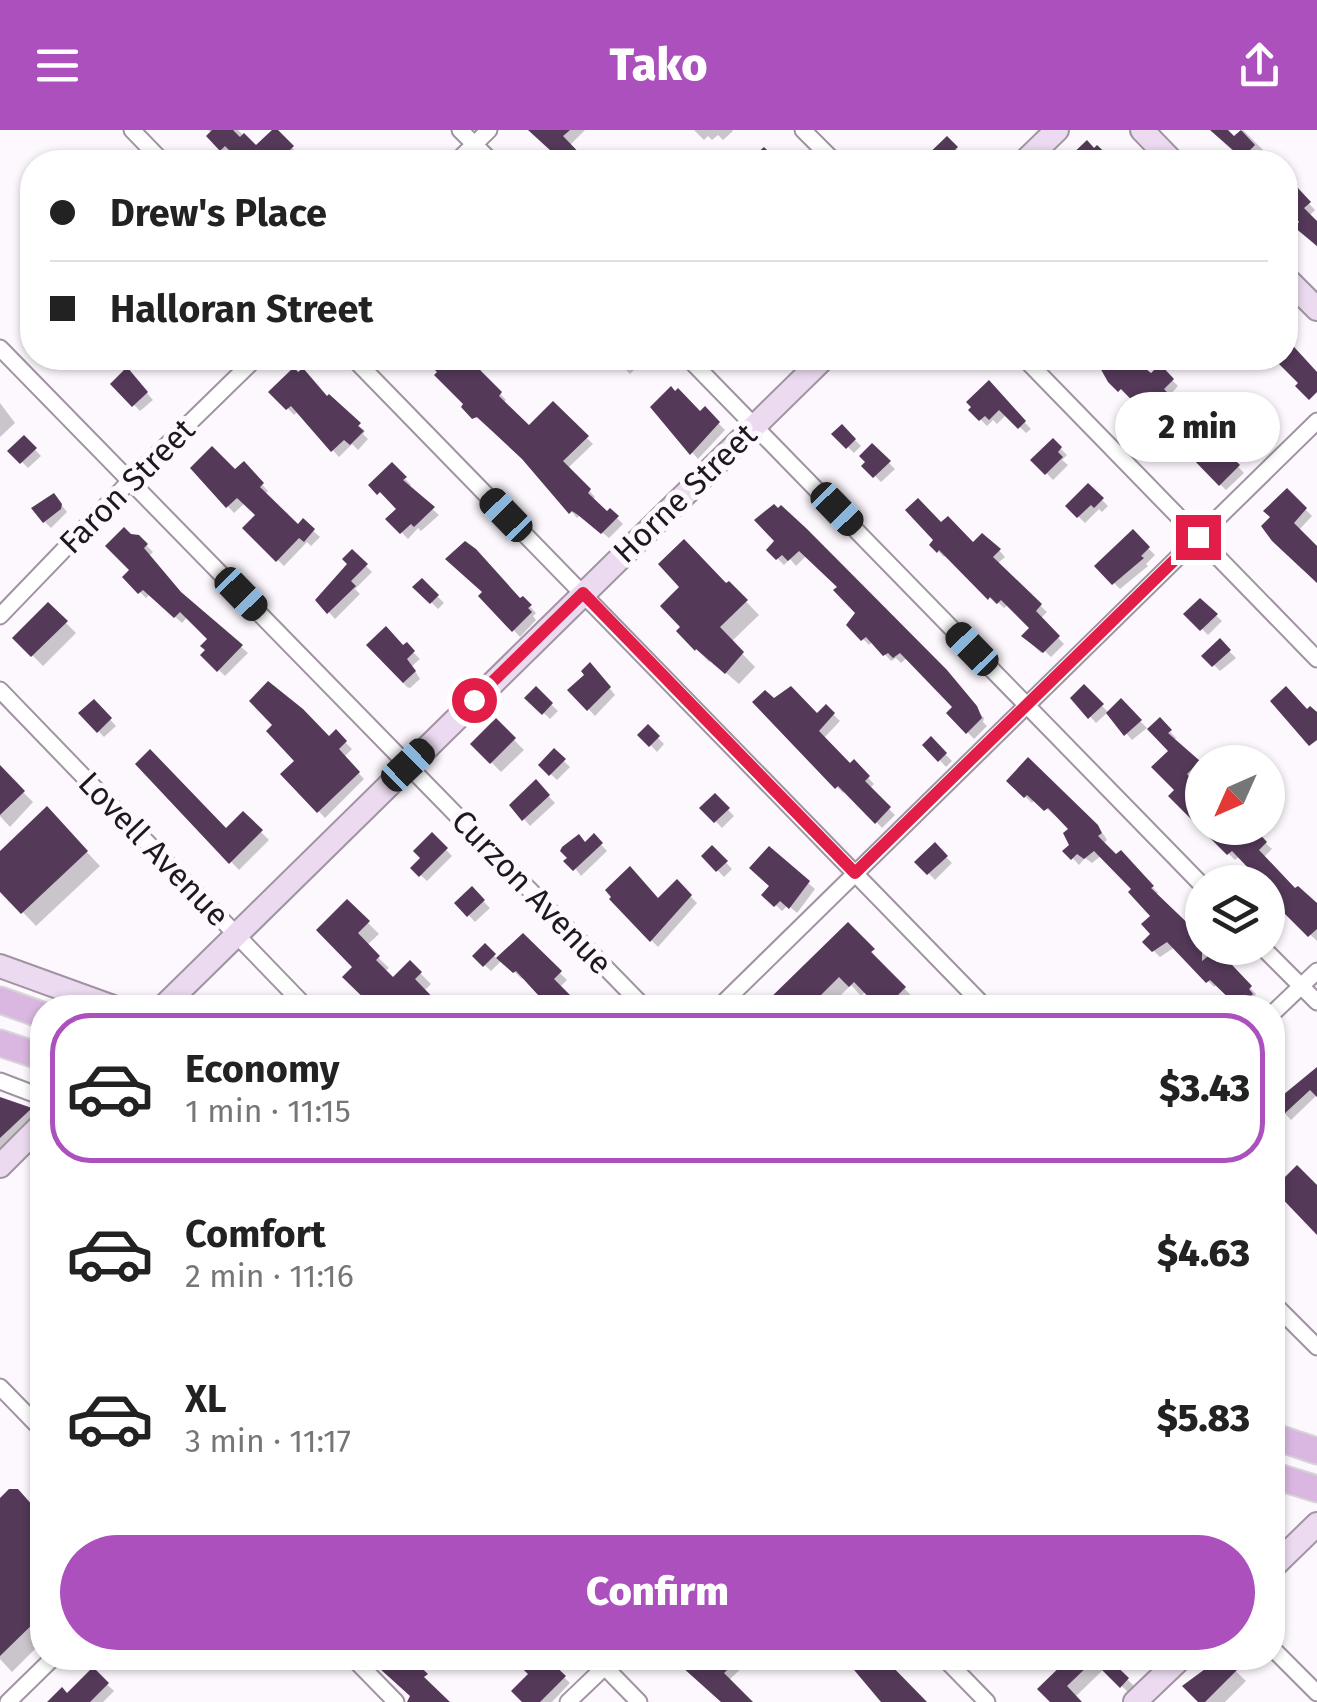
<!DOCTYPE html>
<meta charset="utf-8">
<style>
:root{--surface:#fff;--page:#f6f6f6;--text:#222;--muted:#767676;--line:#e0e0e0;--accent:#ab50bc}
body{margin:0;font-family:"Fira Sans",sans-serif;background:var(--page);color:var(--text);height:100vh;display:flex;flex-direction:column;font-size:38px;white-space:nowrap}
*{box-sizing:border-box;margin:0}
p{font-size:32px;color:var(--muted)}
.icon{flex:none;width:55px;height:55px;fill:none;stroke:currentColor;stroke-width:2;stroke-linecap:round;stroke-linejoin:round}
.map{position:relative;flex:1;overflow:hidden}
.panel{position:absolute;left:30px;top:865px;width:1255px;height:675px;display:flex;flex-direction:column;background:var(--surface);border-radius:40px;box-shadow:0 2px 8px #0004}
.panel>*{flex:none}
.hud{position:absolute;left:20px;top:20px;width:1278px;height:220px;border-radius:40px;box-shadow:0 2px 8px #0004;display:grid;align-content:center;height:220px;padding:0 30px;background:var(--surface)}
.needle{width:65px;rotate:225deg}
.tools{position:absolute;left:1185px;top:615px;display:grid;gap:20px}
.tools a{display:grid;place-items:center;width:100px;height:100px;border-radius:50%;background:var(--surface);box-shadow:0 2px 8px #0004;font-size:50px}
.end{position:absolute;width:45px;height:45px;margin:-22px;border:12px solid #e11d48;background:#fff;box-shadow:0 0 0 5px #fff}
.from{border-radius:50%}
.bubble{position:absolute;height:70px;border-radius:35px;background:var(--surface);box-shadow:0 2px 8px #0004;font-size:32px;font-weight:800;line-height:70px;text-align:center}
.car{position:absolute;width:30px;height:60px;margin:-30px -15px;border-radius:12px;box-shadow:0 0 8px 2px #0007;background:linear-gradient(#222 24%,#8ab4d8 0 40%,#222 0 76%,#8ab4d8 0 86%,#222 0)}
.hud b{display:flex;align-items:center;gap:35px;height:95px;font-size:38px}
.hud b+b{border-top:2px solid var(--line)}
.hud i{width:25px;height:25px;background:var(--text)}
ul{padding:18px 0 0;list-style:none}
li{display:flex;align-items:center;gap:30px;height:150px;margin:0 20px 15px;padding:0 10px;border:5px solid transparent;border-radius:40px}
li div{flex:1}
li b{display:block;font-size:38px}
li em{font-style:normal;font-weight:800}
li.selected{border-color:var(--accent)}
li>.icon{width:90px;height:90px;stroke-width:1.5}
.button{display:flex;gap:20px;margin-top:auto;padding:20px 30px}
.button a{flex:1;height:115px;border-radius:60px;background:var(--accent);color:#fff;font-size:40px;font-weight:800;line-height:115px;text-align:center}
header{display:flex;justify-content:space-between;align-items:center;height:130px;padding:0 30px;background:var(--accent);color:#fff;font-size:45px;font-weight:800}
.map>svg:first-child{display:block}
</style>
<header><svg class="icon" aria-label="menu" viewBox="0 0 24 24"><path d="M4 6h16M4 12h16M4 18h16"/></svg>Tako<svg class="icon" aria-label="share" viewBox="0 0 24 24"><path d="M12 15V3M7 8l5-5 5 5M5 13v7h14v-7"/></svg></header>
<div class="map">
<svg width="1317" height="1572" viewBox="0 0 1317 1572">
<rect width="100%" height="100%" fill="#fdf7fe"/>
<!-- shadow -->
<g fill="#0003">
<polygon points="208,0 238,0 256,18 275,0 300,26 293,32 245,32 234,22 229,27 209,6 212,3"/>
<polygon points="535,0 585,0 569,16 585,32 565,32 533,2"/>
<polygon points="694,0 732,0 733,1 723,10 718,5 712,10 708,6 704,10"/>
<polygon points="1210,0 1225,0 1234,9 1243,0 1263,20 1255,26 1261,32 1245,32"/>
<polygon points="947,9 962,25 955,32 923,32"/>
<polygon points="1285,56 1292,63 1296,60 1315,80 1309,86 1317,95 1317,117 1298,97 1303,92 1285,73"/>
<polygon points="426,228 461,230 470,228 482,240 479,242 506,270 503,273 529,299 553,275 593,314 568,338 595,367 592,370 607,385 610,381 623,394 609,408 588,391 579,386 577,388 527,330 464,277 467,275"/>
<polygon points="614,228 636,228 641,233 630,244"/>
<polygon points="1112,228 1123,228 1151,246 1160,238 1178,256 1168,267 1195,294 1203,286 1219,302 1214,308 1224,318 1222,320 1244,343 1226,360 1112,251 1103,236"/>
<polygon points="133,247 153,270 140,281 114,254"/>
<polygon points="989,254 1031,299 1026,303 1007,284 997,294 993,290 987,296 971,280"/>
<polygon points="272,262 329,268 365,301 363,304 368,309 358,320 352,314 339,327 298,281 294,285"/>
<polygon points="0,273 15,293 0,307"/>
<polygon points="653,277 700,285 705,280 725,300 698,329"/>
<polygon points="842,297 861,316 854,323 835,304"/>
<polygon points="24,308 41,326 28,338 11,321"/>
<polygon points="1053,311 1067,325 1062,330 1068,335 1053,350 1034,330"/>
<polygon points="872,316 895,339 881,352 865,336"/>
<polygon points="244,335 268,361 264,365 298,397 303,392 320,407 311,416 307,412 284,436 245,398 258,385 245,373 234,383 193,338 236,343"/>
<polygon points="392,335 411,355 408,358 439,385 421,401 418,398 408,409 389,389 400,379 371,355"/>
<polygon points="1088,356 1108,376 1102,382 1099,379 1085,393 1068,376"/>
<polygon points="1287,361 1312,386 1298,401 1317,420 1317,452 1273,387"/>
<polygon points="60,373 67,382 51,398 45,392"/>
<polygon points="774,377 953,550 984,588 983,592 987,596 974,609 949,583 956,577 908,527 901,533 896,528 891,531 873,511 869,515 849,495 859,483 841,457 807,425 796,436 790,429 784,435 769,420 778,412"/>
<polygon points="942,395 973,415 990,410 1005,427 997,434 1047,482 1040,489 1064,514 1051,527 1044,520 1041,523 1024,506 1032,498 1009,474 1004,478 998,472 996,474 947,425 944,427 932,415"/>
<polygon points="1133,403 1155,425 1146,434 1148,436 1120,459 1098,437"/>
<polygon points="138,407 153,422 149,426 184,467 248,523 225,546 204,525 210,509 188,486 182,493 150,464 146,468 125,447 133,440"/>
<polygon points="352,422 372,442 355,459 360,464 335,489 318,470 351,434"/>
<polygon points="422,451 444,473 438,479 416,457"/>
<polygon points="729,454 759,485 731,512 755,537 739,554 711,530 709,532 679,501"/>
<polygon points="482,466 523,469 536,483 533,486 536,490 520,507"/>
<polygon points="1200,471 1222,491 1208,505 1187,484"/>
<polygon points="48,475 76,503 43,536 15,508"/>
<polygon points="1220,512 1236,528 1220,541 1205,526"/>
<polygon points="369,515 404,518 406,515 420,529 412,536 420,549 410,558 407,557"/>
<polygon points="596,541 615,565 595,586 571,560"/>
<polygon points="1084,558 1109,583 1121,572 1147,598 1132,610 1108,582 1096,593 1074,568"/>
<polygon points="536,560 558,581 550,589 528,568"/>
<polygon points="774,571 817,587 826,577 840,591 823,609 850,637 854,633 874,654 869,659 895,685 882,698 846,660 843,663 756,574"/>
<polygon points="94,572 116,596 104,607 82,584"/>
<polygon points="1160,591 1176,608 1173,611 1202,637 1191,652 1201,663 1197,667 1202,672 1202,697 1172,666 1177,660 1171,621"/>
<polygon points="496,592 524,620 501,642 473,614"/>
<polygon points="276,595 329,610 336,603 352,619 344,627 364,649 325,688 284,644 297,631"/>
<polygon points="648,598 664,614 657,622 641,605"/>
<polygon points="931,609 952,631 946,637 926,615"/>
<polygon points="554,622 570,637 557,650 541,635"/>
<polygon points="1028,630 1104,705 1107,710 1103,714 1116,728 1121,723 1158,763 1156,765 1202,809 1202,818 1211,818 1256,864 1254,867 1258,871 1251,878 1240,878 1218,854 1214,857 1175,817 1160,827 1145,812 1154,804 1153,786 1134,759 1102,725 1092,733 1085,728 1079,735 1066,721 1072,716 1071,699 1035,669 1032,673 1009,651"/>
<polygon points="139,634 226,701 243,684 269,710 239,740"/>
<polygon points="0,639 33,672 10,697 0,686"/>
<polygon points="536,653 555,673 530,696 512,675"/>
<polygon points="715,666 734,686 722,698 703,678"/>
<polygon points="47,680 100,736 36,796 0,758 0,724"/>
<polygon points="1203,698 1237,698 1246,706 1252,700 1272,719 1264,727 1294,761 1317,777 1317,811 1268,764 1268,752 1256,752 1250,747 1256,742 1240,726 1235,730"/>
<polygon points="432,705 452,726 427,751 413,738 423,728"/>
<polygon points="594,707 607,721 581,746 563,722 586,715"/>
<polygon points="935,716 952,733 935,750 918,732"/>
<polygon points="712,718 732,739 724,747 704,726"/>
<polygon points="769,720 815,759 797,783 788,775 782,781 765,765 773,756"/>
<polygon points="677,753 697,773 658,817 612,770 658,772"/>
<polygon points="472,760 490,778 475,792 458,773"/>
<polygon points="347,772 379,804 366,816 389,838 384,842 393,851 410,833 431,854 424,861 441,878 375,878 346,847 356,837 319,800"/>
<polygon points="848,795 914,869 905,878 882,878 866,861 861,866 851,855 828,878 763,878"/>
<polygon points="523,807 567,850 559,858 525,846 522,849 502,830 491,841 475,826 485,816 498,830"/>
<polygon points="252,870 259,878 244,878"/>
<polygon points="1317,940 1317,965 1291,990 1276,974"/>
<polygon points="0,970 30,980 42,992 14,1021 0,1017"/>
<polygon points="42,1083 42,1098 35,1090"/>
<polygon points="17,1362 42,1388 42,1512 12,1542 0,1529 0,1372"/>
<polygon points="515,1528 544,1528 570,1553 552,1572 525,1572 531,1544"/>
<polygon points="675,1528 741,1528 747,1533 728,1551 750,1572 723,1572"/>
<polygon points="1072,1528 1106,1528 1137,1559 1131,1565 1104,1539 1075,1567 1079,1572 1053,1572 1040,1559"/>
<polygon points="1222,1528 1246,1551 1225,1572 1202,1572 1186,1556"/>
<polygon points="93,1541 114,1561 103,1572 50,1572 67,1566"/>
</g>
<!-- building -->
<g fill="#543959">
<polygon points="212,0 233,0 240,7 244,3 256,15 272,0 278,0 294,16 278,32 241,32 225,16 220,21 206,6"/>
<polygon points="528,0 570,0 563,6 588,32 563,32"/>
<polygon points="1210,0 1228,0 1234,6 1241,0 1255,15 1242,28"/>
<polygon points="947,6 958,17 942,32 920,32"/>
<polygon points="1087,10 1094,18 1097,15 1115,32 1064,32"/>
<polygon points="764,17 779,32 747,32"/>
<polygon points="1296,56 1311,72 1304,78 1317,91 1317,116 1294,97 1299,92 1285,76 1285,67"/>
<polygon points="1285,207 1317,242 1317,262 1309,270 1295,256 1298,253 1273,228 1285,228"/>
<polygon points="423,228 482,228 475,235 502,262 499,266 529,295 553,271 589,306 563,331 591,359 588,363 607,381 610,378 619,386 601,404 578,385 572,381 569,384 522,329 477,287 472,289 461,277 463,274 434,245 437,242"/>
<polygon points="1108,228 1132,228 1151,243 1160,234 1174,249 1164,259 1195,291 1203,282 1215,295 1210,300 1219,310 1217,312 1240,335 1219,356 1162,297 1160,299 1121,259 1118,262 1108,252 1099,236"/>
<polygon points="127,237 148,262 132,277 110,254"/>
<polygon points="294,237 298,242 303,238 327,266 329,264 361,293 358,296 364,301 350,315 344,310 331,322 291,276 286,280 268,262"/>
<polygon points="989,250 1026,291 1018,299 999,280 989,290 985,286 979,291 968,280 971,277 966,272"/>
<polygon points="671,256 675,261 678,258 700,281 705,276 720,292 690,325 650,277"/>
<polygon points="842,294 856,309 846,319 831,304"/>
<polygon points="24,305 37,318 20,334 7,321"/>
<polygon points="1053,308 1062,317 1058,322 1063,327 1045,345 1030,330"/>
<polygon points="872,313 891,331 873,348 861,336 865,332 859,326"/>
<polygon points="212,316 235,339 244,331 264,353 260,357 298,394 303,388 315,399 304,412 299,408 276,432 242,398 255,385 237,368 226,378 190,338"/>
<polygon points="392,332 407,347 403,350 435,377 414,397 411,394 400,404 385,389 396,379 380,362 377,365 368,355"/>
<polygon points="1088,353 1104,368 1094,378 1091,375 1077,388 1065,376"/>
<polygon points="1287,358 1307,378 1294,393 1317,416 1317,453 1272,411 1261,396 1270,387 1263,381"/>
<polygon points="54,363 62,374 61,379 43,393 31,378"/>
<polygon points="918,368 941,392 948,386 973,412 982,403 1001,419 993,427 1042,474 1036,481 1060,506 1043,523 1021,506 1029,498 1001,470 997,474 990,467 988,470 939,420 937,423 929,415 933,410 905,380"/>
<polygon points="774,374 778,378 781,375 807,399 947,540 977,576 982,588 966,604 946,583 952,577 900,523 893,528 888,523 883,526 866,507 861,511 846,495 855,483 833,460 837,457 799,421 788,431 782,425 776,430 766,420 774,411 754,390"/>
<polygon points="124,397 131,404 139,405 148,414 144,418 181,462 243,515 217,542 200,525 205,520 200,516 207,509 180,482 174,488 143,460 138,464 122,447 129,440 105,416"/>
<polygon points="1133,399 1150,417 1141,426 1144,428 1112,455 1094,436"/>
<polygon points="684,409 726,453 729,451 748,470 720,497 744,522 725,544 696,519 695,521 676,501 680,497 660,476 679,457 658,434"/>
<polygon points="465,411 476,419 520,468 523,466 532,475 528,478 532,482 512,502 478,466 482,462 445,429"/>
<polygon points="352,419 368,434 351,451 356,456 327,484 315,470 347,434 342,429"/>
<polygon points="422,448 439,465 430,474 412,457"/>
<polygon points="1200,468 1218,484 1200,501 1183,484"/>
<polygon points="48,472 68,491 31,527 12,508"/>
<polygon points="386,496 403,515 407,512 415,521 407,529 416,541 403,553 366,515"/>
<polygon points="1220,508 1231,520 1212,537 1201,526"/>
<polygon points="590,532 611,557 587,581 567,560 584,545 581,541"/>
<polygon points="268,551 303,579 329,606 336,599 347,611 339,619 360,642 317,683 280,644 294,631 266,601 272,595 249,571"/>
<polygon points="1084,554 1104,574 1088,589 1070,568"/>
<polygon points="536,556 553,573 542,585 524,568"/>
<polygon points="791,556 817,583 826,574 835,583 819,601 850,633 854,629 870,646 865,651 891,677 875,694 838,656 835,659 752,572 765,560 774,568"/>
<polygon points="1286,556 1307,579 1310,576 1317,582 1317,610 1309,616 1270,571"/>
<polygon points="1121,568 1142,590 1124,606 1106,583"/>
<polygon points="94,569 112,588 97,603 78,583"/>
<polygon points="1160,587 1172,600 1168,603 1200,631 1187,644 1197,655 1193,659 1202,669 1202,698 1254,698 1267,712 1259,720 1295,758 1298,756 1317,773 1317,799 1308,807 1268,767 1268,752 1241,752 1252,742 1232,721 1227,725 1168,666 1174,660 1151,637 1168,621 1147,599"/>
<polygon points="496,588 516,608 490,634 470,614"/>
<polygon points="648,594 660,606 649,617 637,605"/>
<polygon points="931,606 947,623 938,632 922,615"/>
<polygon points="554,618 566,629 549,646 538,635"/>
<polygon points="150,619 226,698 243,681 263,700 229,734 135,634"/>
<polygon points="1028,627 1098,695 1102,703 1098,706 1116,724 1121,720 1154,756 1151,758 1202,807 1202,831 1217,819 1252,856 1249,859 1253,864 1239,878 1210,850 1206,853 1167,812 1152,822 1142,812 1150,804 1141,794 1150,786 1128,762 1131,759 1094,721 1084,729 1077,724 1071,730 1062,721 1069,715 1063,703 1068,699 1048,678 1044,681 1027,665 1024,668 1006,651"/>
<polygon points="0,635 25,661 0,685"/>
<polygon points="536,649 550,665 522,691 509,675"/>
<polygon points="715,663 730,678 714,693 699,678"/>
<polygon points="47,676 88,721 21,784 0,762 0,721"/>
<polygon points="432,702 448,718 419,747 410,738 420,728 413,721"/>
<polygon points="594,703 603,713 573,741 563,731 567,728 560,721 562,717 579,704 585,712"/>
<polygon points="935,712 948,726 927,745 914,732"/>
<polygon points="712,715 728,731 716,742 701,726"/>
<polygon points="769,716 810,751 789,779 780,771 774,777 761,765 769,756 749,738"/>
<polygon points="630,736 658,768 677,749 692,765 650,812 609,769 611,767 605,760"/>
<polygon points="472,756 485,770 467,787 454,773"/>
<polygon points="347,769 370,791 358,803 380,826 376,830 393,847 410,830 422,842 415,849 443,878 374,878 342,847 352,837 316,800"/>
<polygon points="848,792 875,819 871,822 906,857 885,878 879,878 854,852 849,857 839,847 808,878 760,878"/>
<polygon points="523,803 562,841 554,849 583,878 550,878 516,841 513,843 496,828"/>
<polygon points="485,813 496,824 483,837 472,826"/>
<polygon points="1317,937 1317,967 1310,960 1283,985 1272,974"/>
<polygon points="0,967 32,978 0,1008"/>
<polygon points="1297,1035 1317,1055 1317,1105 1273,1059"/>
<polygon points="9,1359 18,1359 42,1386 42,1485 0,1526 0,1368"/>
<polygon points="368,1528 411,1528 428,1544 424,1547 450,1572 407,1572 410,1566"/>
<polygon points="511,1528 547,1528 566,1546 540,1572 522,1572 511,1561 528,1544"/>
<polygon points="672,1528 740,1528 724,1543 753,1572 721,1572"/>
<polygon points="844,1528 884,1528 927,1572 881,1572"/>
<polygon points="1069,1528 1108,1528 1129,1548 1120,1558 1093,1531 1067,1556 1082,1572 1050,1572 1037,1559"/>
<polygon points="1220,1528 1225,1528 1237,1540 1205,1572 1198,1572 1182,1556"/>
<polygon points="93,1537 109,1553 90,1572 47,1572 62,1557 67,1563"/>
</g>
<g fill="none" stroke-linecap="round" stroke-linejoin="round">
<!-- street casing -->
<g stroke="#a093a2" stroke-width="19">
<g id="street">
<polyline points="132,0 163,32"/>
<polyline points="460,0 492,32"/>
<polyline points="803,0 835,32"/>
<polyline points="456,32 489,0"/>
<polyline points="0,218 645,878"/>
<polyline points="353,228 986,878"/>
<polyline points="688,228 1202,755"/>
<polyline points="1024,228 1317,529"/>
<polyline points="0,486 130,351 256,228"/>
<polyline points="0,560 307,878"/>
<polyline points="1263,818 1317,872"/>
<polyline points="718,878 1317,291"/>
<polyline points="1272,884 1317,841"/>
<polyline points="0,951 42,967"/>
<polyline points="1272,1172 1317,1217"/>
<polyline points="0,1257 42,1300"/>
<polyline points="1272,1518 1317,1563"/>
<polyline points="353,1528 396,1572"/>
<polyline points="596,1528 639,1572"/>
<polyline points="944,1528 987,1572"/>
<polyline points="8,1572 53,1528"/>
<polyline points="568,1572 614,1528"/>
</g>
</g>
<!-- secondary casing -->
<g stroke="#a093a2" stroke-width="26">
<g id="secondary">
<polyline points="1142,0 1173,32"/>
<polyline points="1024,32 1057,0"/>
<polyline points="1285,147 1317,179"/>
<polyline points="0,836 116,878"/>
<polyline points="162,878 824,228"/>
<polyline points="0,1036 42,994"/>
<polyline points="1272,1438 1317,1394"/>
<polyline points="1135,1572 1181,1528"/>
</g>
</g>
<!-- primary casing -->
<g stroke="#d6d5d6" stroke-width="29">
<g id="primary">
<polyline points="0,870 42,885"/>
<polyline points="0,913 42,927"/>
<polyline points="1272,1306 1317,1321"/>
<polyline points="1272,1345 1317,1359"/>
</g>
</g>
<!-- street -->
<use href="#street" stroke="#fff" stroke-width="15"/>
<!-- secondary -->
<use href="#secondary" stroke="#ecdbf0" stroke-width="22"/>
<!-- primary -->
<use href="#primary" stroke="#dab7e0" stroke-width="25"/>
</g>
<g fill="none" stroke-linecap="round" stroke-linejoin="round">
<!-- route -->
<polyline stroke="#e11d48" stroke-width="12" points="474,570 583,463 855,743 1198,407"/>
</g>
<g text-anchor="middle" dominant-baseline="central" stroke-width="10" stroke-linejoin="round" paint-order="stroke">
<!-- street labels -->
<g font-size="32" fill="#1d181e" stroke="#fdf7fe">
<text transform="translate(127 356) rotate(-45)">Faron Street</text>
<text transform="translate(685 363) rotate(-44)">Horne Street</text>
<text transform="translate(154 719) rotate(46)">Lovell Avenue</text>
<text transform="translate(532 762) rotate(46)">Curzon Avenue</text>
</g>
</g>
</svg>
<div class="tools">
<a><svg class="needle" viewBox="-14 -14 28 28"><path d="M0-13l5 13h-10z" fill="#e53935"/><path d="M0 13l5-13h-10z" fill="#767676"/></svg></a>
<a><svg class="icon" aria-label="layers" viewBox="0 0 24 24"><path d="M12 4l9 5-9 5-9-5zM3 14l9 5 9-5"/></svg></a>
</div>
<i class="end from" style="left:474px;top:570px"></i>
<i class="end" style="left:1198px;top:407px"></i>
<div class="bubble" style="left:1115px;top:262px;width:165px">2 min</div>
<i class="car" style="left:837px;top:379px;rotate:136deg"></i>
<i class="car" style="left:506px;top:385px;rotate:316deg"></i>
<i class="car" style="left:241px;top:464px;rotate:136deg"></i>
<i class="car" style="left:972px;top:519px;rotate:316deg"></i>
<i class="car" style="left:408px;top:635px;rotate:46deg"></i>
<div class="hud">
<b><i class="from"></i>Drew's Place</b>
<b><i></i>Halloran Street</b>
</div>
<section class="panel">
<ul>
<li class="selected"><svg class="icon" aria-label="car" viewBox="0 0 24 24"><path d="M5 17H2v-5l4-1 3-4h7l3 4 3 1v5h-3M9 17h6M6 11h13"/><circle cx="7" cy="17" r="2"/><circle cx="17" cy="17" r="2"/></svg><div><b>Economy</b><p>1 min · 11:15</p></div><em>$3.43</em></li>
<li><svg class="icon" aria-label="car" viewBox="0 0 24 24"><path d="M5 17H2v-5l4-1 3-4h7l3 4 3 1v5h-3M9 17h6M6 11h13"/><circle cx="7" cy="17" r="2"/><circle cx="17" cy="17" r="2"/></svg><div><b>Comfort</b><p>2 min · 11:16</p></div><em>$4.63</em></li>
<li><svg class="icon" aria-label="car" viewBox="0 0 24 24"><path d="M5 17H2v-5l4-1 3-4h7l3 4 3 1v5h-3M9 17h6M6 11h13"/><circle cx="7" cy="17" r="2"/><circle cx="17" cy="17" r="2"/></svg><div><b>XL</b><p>3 min · 11:17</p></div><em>$5.83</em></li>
</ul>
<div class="button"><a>Confirm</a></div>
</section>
</div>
